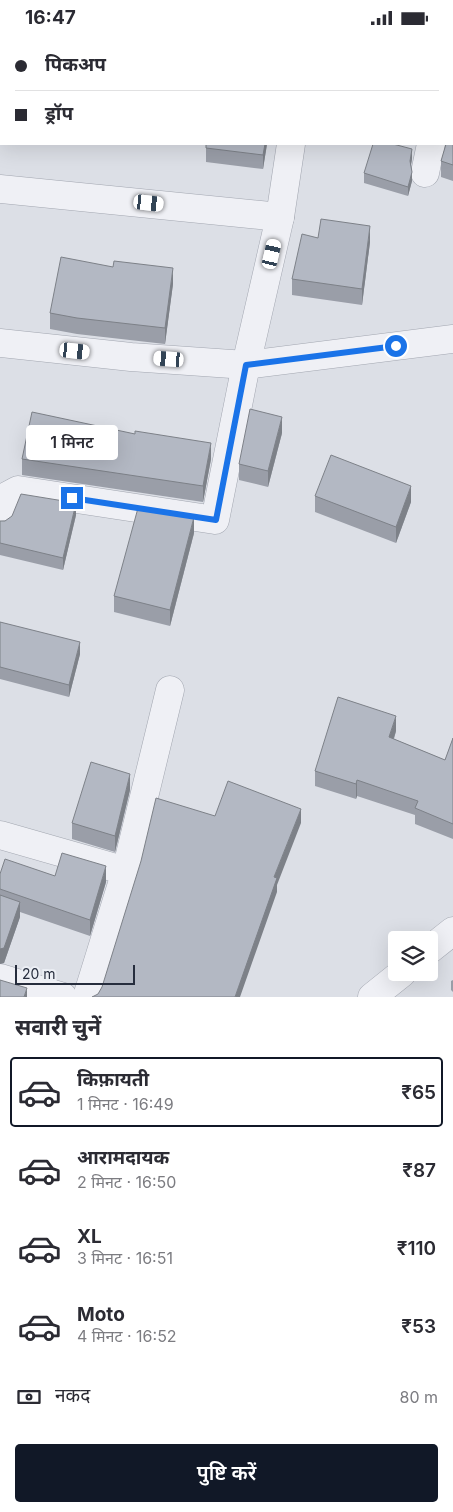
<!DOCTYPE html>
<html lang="hi">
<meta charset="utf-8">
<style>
:root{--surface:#fff;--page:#f7f7f7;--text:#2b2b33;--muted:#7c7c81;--line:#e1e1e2;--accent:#111827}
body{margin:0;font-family:Inter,"Noto Sans Devanagari",sans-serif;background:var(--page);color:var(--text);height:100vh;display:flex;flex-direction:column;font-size:19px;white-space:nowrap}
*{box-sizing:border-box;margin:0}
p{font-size:16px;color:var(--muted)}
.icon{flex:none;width:28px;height:28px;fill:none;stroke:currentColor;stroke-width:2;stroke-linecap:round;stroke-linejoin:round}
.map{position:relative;height:962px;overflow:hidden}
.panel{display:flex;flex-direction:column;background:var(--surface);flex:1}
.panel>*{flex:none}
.top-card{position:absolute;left:0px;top:0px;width:454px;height:110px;box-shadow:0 5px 20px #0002;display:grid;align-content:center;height:110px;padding:0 15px;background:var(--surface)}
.fabs{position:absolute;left:388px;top:896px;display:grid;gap:10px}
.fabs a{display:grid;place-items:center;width:50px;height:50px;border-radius:5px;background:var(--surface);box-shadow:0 5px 20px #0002;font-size:25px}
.scale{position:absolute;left:15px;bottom:12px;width:120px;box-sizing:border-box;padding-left:5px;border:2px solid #262d3d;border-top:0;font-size:14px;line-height:18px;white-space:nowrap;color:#262d3d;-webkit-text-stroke:4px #ebeef4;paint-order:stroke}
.end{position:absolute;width:22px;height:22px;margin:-11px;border:6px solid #1a73e8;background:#fff;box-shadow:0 0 0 2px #fff}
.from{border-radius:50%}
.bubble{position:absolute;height:35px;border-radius:5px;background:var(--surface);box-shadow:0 5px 20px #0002;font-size:16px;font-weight:600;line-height:35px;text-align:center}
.car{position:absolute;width:15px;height:30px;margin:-15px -8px;border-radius:6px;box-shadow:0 0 4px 1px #0007;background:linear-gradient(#fff 24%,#345 0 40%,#fff 0 76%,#345 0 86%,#fff 0)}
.top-card b{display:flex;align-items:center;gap:18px;height:48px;font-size:19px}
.top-card b+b{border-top:1px solid var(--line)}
.top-card i{width:12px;height:12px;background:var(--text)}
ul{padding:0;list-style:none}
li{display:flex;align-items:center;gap:15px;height:70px;margin:0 10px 8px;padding:0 5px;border:2px solid transparent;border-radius:5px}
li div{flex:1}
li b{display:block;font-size:19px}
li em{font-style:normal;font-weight:600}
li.active{border-color:var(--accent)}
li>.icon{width:45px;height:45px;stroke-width:1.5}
h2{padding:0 15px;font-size:22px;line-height:60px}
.pay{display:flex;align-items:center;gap:12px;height:55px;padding:0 15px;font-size:19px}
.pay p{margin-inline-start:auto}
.primary-button{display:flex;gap:10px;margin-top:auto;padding:10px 15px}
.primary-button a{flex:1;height:58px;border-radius:5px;background:var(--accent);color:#fff;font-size:20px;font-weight:600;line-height:58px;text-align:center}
.status{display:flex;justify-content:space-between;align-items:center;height:35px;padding:0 25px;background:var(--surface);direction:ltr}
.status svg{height:14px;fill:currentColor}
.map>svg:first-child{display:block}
</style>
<div class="status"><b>16:47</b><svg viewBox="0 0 49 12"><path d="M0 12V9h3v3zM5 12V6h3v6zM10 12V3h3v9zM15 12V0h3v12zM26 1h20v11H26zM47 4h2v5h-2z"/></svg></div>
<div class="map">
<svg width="453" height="962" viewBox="0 0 453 962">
<rect width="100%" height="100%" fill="#dcdfe6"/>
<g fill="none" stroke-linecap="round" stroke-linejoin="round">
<!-- minor casing -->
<g stroke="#a2a6b0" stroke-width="29">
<g id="minor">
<polyline points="320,1 320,0"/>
<polyline points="0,21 1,21"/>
<polyline points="452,52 453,51"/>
<polyline points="425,138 431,109"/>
<polyline points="0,154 280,182"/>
<polyline points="0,308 131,322 246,330 453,304"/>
<polyline points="0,483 5,462 18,455 215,485 246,330 280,182 291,109"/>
<polyline points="0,800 126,836"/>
<polyline points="429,915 453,896"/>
<polyline points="0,943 63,962"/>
<polyline points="87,962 126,836 170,655"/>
<polyline points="372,962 402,938"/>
</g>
</g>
<!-- minor -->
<use href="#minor" stroke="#eff0f5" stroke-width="28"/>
</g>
<!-- wall -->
<g fill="#9a9ea8">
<rect x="218" y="0" width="88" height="1"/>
<rect x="0" y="31" width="1" height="58"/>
<polygon points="453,93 453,146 441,142 441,126"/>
<polygon points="267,109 263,134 206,127 206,113"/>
<polygon points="412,124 411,130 412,146 408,161 364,148 364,138"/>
<polygon points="318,203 370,207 362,270 292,260 292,244"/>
<polygon points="173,249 165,309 77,299 50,294 50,278"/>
<polygon points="282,398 268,452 239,445 239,429"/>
<polygon points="135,399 211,424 203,467 22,440 22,424"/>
<polygon points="315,461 411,467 396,508 315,477"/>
<polygon points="76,480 63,535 0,520 0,486"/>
<polygon points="194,498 170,591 114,577 114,561"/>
<polygon points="0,587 80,619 69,662 0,644"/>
<polygon points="396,696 394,704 445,725 453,703 453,804 415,789 415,780 357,761 356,764 315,751 315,736"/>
<polygon points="130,755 115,817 72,804 72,788"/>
<polygon points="0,839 55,841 106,847 90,901 20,877 20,882 4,928 0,929"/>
<polygon points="453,945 453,957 451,955 451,946"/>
</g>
<!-- shaded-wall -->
<g fill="#7d8188">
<polygon points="265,109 267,109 263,134 263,120"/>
<polygon points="412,114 412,124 410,135 410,126"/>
<polygon points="412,137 412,146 408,161 408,152"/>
<polygon points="370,191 370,207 362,270 362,254"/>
<polygon points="173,233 173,249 165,309 165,293"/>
<polygon points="282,382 282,398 268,452 268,436"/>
<polygon points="211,408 211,424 203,467 203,451"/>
<polygon points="411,451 411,467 396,508 396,492"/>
<polygon points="76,468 76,480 63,535 63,523"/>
<polygon points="194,482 194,498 170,591 170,575"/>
<polygon points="80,607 80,619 69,662 69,650"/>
<polygon points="396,681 396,696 389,718 389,702"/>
<polygon points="130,739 130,755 115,817 115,801"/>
<polygon points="357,745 357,761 356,764 356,749"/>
<polygon points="301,774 301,788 277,850 277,857 240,962 235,962 274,842"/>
<polygon points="106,831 106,847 90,901 90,885"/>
<polygon points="20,867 20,882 4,928 0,929 0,914"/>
<polygon points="27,953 27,962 24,962"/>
</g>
<!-- building -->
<g fill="#b3b8c3" stroke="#7d8188">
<polygon points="239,0 297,0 297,1 244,1"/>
<polygon points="333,0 417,0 417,1 338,1"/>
<rect x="0" y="31" width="1" height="43"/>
<polygon points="452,93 453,93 453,130 441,126 446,109 452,109"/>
<polygon points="206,109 265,109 263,120 206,113"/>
<polygon points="373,109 393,109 412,114 410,126 412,137 408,152 364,138"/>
<polygon points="321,184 370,191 362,254 292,244 302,199 318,203"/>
<polygon points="61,222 113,232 114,226 173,233 165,293 77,283 50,278"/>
<polygon points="250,374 282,382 268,436 239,429"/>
<polygon points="32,377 135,399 135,396 211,408 203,451 22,424"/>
<polygon points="331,420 411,451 396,492 315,461"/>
<polygon points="21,459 76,468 63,523 0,508 0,486 5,486 12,481"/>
<polygon points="138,473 194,482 170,575 114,561"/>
<polygon points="0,587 80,607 69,650 0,632"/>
<polygon points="338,662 396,681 389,702 445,725 453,703 453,789 415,773 418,766 357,745 356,749 315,736"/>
<polygon points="91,727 130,739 115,801 72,788"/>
<polygon points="228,746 301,774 274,842 277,843 235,962 92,962 98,959 102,952 141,826 156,763 215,781"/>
<polygon points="62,818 106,831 90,885 0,854 0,839 5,824 55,841"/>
<polygon points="0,860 20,867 4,913 0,914"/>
<polygon points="0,945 27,953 24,962 0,962"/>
</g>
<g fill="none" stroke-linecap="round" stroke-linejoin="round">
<!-- route -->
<polyline stroke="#1a73e8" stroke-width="6" points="72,463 216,485 246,330 396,311"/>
</g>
</svg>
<div class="fabs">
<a><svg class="icon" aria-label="layers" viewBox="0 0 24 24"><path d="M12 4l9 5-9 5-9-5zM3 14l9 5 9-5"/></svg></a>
</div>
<div class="scale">20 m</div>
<i class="end from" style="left:396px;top:311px"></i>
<i class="end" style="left:72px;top:463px"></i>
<div class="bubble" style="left:26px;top:390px;width:92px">1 मिनट</div>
<i class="car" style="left:149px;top:168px;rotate:96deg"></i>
<i class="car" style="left:272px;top:219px;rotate:13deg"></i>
<i class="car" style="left:75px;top:316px;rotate:96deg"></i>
<i class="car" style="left:169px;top:324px;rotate:274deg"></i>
<div class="top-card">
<b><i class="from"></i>पिकअप</b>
<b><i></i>ड्रॉप</b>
</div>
</div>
<section class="panel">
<h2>सवारी चुनें</h2>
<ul>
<li class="active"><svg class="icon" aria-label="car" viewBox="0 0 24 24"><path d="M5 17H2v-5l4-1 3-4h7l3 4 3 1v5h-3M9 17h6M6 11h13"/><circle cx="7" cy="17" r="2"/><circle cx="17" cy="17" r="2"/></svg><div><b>किफ़ायती</b><p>1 मिनट · 16:49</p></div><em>₹65</em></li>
<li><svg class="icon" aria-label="car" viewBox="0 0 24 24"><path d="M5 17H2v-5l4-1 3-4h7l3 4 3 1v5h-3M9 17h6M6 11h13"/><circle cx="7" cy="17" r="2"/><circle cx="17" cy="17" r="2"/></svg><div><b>आरामदायक</b><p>2 मिनट · 16:50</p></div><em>₹87</em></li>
<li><svg class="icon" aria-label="car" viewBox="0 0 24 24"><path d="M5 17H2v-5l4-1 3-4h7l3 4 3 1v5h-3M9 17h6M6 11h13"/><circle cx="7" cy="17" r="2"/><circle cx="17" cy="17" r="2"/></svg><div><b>XL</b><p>3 मिनट · 16:51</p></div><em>₹110</em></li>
<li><svg class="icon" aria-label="car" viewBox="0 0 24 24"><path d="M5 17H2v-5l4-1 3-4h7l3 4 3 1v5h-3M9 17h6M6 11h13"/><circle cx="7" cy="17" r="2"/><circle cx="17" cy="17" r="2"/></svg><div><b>Moto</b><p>4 मिनट · 16:52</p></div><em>₹53</em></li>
</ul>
<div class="pay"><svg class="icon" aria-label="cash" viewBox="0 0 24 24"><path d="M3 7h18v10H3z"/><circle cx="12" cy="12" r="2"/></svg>नकद<p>80 m</p></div>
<div class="primary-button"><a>पुष्टि करें</a></div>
</section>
